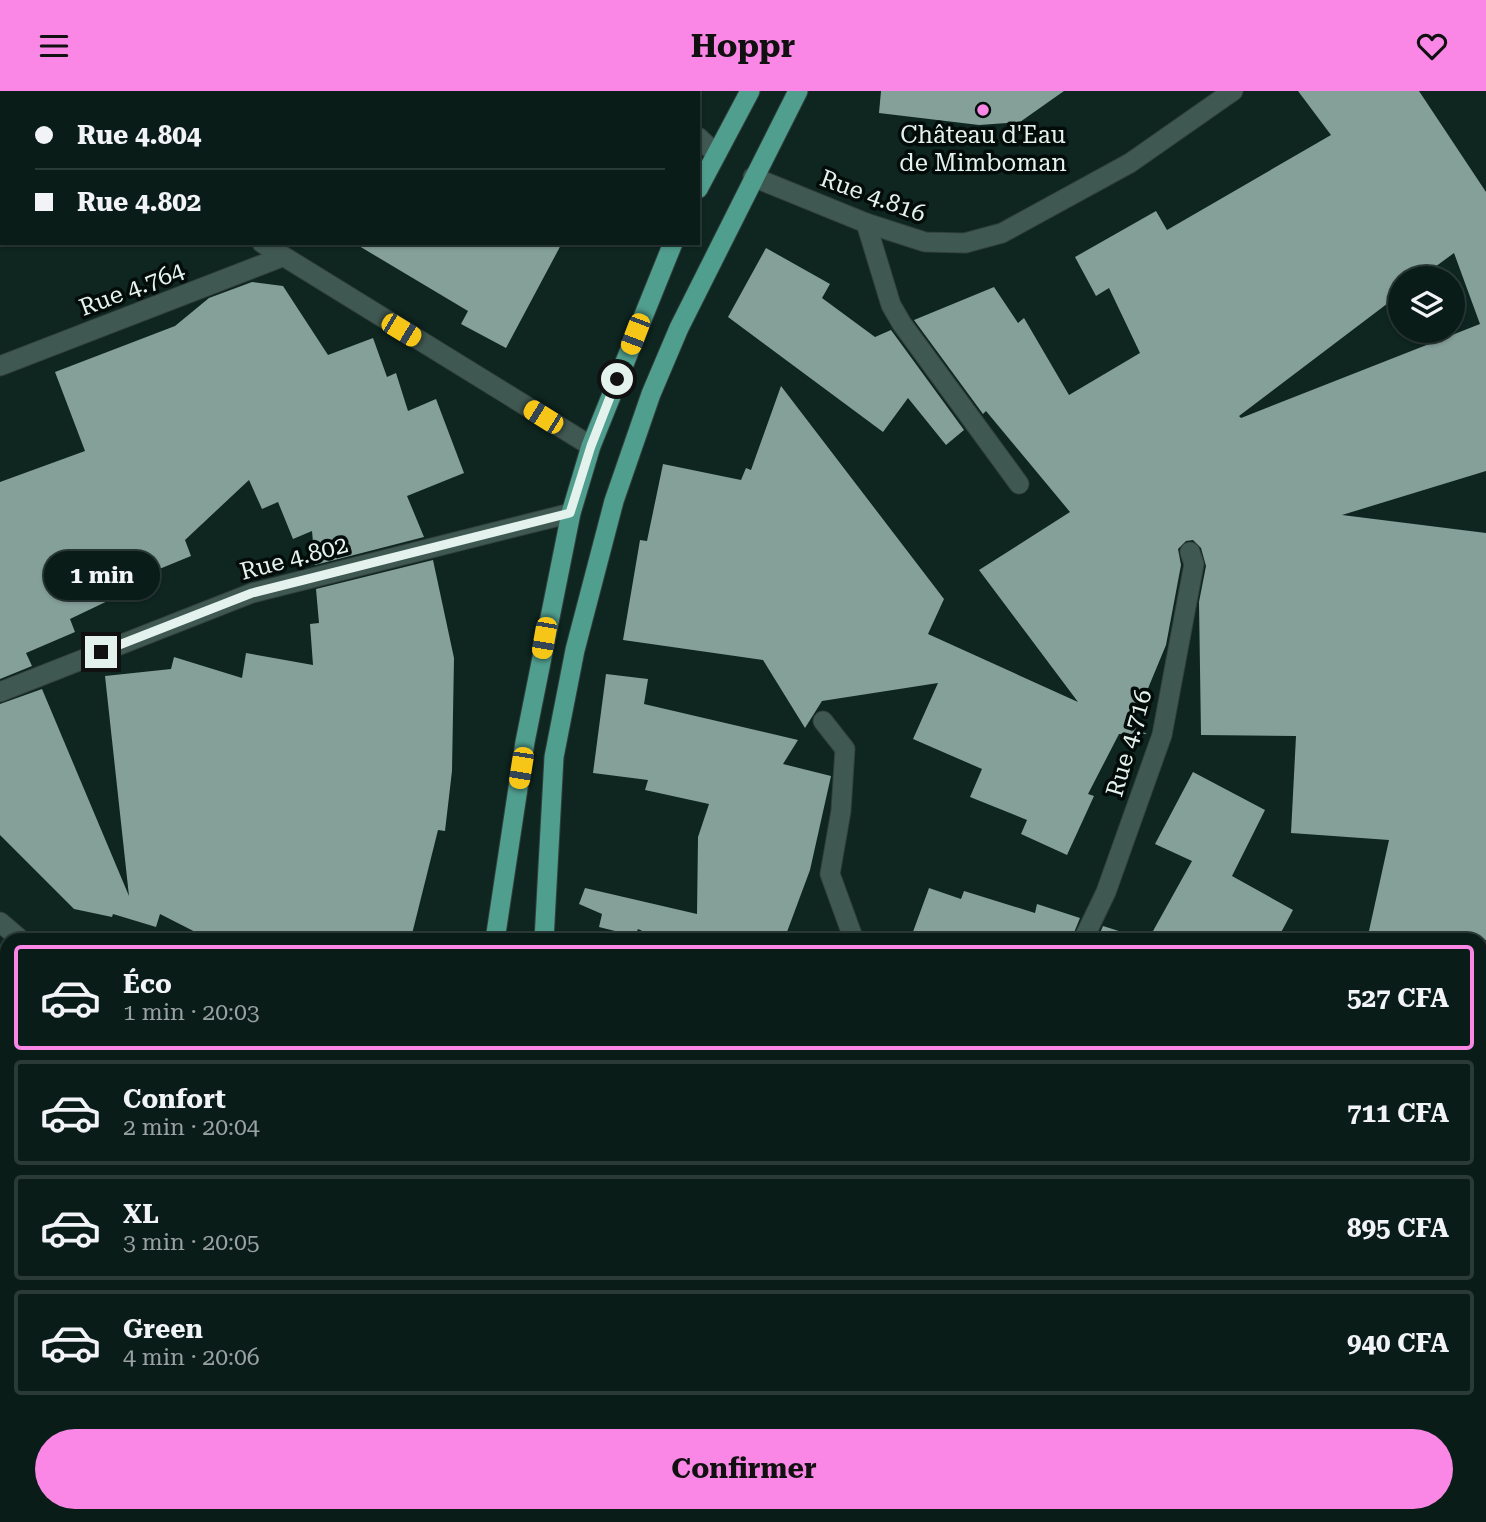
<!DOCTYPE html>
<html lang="fr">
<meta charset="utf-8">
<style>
:root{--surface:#0a1c18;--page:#132521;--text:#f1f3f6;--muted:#99a1a2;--line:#2a3a37;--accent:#fa87e6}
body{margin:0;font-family:"Roboto Serif",serif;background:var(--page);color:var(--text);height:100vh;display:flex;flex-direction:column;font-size:26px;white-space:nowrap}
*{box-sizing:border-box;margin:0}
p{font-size:23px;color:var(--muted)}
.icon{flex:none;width:38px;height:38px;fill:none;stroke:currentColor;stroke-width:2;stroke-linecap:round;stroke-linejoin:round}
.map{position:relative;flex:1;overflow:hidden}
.drawer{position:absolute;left:0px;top:842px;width:1488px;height:590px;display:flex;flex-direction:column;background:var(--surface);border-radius:21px 21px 0 0;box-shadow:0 2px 5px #0004,0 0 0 2px var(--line)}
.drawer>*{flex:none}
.banner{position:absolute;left:0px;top:0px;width:700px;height:154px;box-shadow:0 2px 5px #0004,0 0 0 2px var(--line);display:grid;align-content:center;height:154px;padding:0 35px;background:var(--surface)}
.fabs{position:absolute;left:1388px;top:175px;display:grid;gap:14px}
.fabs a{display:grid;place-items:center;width:77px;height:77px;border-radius:50%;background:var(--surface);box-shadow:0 2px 5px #0004,0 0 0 2px var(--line);font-size:35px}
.end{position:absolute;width:32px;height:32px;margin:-16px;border:9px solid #e4f2ee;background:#111;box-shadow:0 0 0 4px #111}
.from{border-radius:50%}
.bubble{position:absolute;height:49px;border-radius:24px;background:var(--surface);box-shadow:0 2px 5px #0004,0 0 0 2px var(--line);font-size:23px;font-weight:700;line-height:49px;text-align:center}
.car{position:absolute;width:21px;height:42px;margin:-21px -10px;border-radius:9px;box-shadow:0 0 5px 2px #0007;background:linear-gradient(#f5c518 24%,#345 0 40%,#f5c518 0 76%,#345 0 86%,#f5c518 0)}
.banner b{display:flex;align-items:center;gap:24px;height:66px;font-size:26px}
.banner b+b{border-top:2px solid var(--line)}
.banner i{width:18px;height:18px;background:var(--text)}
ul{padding:12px 0 0;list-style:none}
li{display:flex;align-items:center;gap:21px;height:105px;margin:0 14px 10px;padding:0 21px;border:4px solid var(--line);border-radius:7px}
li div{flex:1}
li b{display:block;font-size:26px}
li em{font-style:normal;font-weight:700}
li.on{border-color:var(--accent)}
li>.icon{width:63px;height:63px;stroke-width:1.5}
.button{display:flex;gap:14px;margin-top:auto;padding:14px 35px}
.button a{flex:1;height:80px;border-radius:42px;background:var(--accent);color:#111;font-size:28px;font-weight:700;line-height:80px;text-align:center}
header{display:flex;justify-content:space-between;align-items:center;height:91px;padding:0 35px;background:var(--accent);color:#111;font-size:32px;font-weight:700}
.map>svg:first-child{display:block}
</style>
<header><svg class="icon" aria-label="menu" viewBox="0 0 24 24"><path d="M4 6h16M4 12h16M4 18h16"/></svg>Hoppr<svg class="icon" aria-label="heart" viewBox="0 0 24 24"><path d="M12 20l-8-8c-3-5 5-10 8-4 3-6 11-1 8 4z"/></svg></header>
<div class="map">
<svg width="1486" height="1431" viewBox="0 0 1486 1431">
<rect width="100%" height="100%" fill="#0e2520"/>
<!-- building -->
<g fill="#859f99" fill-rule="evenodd">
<polygon points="881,0 1064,0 1020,31 979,34 879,22"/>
<path d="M1298 0H1419L1486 101V380L1342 424 1486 442V849H1367L1389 749 1291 742 1296 645 1201 644 1199 511 1206 475 1201 457 1193 449 1186 450 1178 458 1181 474 1166 554 1132 636 1147 643H1119L1088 703 1094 705 1067 764 1021 743 1027 729 970 706 982 678 913 648 938 592 822 610 805 637 763 569 623 549 640 449 647 450 663 373 741 389 746 377 751 379 781 295 944 508 928 543 1078 611 979 479 1070 421 986 320 983 323 914 229 994 196 1018 232 1024 227 1069 304 1140 262 1109 197 1096 205 1075 166 1156 120 1167 139 1331 44ZM1454 162 1480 233 1241 327 1239 325 1400 203V187H1420Z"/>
<polygon points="354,152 562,152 506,257 461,233 468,220"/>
<polygon points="766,157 830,193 822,207 875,246 891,239 964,339 946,354 908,307 883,341 728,226"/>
<polygon points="252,191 283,195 328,264 373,247 387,286 396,282 408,320 436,308 464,382 407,405 424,446 315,474 312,440 293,448 278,411 262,418 249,389 185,449 191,465 135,488 139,495 70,528 75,541 26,562 32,575 0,588 0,391 85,360 55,281 175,235 209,207"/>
<polygon points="433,469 454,567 452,680 445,740 438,739 412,843 399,841 397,849 211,849 160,823 156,836 113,823 112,826 74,818 0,744 0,613 42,598 129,805 105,585 171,578 174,566 242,587 246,562 313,574 310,533 319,532 316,498"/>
<polygon points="606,583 648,588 644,613 798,649 783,673 831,685 810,779 784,849 662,849 638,838 635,845 599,836 602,823 579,813 585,797 697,823 698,746 709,713 645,699 648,689 593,682"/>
<polygon points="1193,681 1265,719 1232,785 1293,819 1277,849 1148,849 1192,770 1155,753"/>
<polygon points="929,797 961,808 964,800 1035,822 1037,813 1080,827 1071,849 910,849"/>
<polygon points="1103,835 1125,842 1124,849 1097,849"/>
</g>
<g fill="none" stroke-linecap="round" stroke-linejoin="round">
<!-- minor casing -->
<g stroke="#32403c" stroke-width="21">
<g id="minor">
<polyline points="37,0 40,2"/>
<polyline points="649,0 651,2"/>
<polyline points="698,46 715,62"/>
<polyline points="753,86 866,132 925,151 965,152 1002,142 1130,72 1233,0"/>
<polyline points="866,132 891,214 902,233 1019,393"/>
<polyline points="262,152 591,355"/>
<polyline points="0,275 282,166"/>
<polyline points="0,601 252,502 571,422"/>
<polyline points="823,630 845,658 841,720 830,783 854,849"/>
<polyline points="1083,849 1106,801 1162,644 1194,473 1190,461"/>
<polyline points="164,1431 166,1424"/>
<polyline points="617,1431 619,1424"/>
</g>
</g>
<!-- tertiary casing -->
<g stroke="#32403c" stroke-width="21">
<polyline id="tertiary" points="0,831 21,849"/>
</g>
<!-- secondary casing -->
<g stroke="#32403c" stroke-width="21">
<polyline id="secondary" points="1480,1229 1486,1231"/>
</g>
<!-- primary casing -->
<g stroke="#32403c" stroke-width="21">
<g id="primary">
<polyline points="698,98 750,0"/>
<polyline points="495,849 525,651 571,422 591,355 673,152"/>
<polyline points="544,849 554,666 575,559 614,410 651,303 679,237 798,0"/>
<polyline points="733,1424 745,1431"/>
</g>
</g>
<!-- minor -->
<use href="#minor" stroke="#405852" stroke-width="19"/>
<!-- tertiary -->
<use href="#tertiary" stroke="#405852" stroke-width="19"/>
<!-- secondary -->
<use href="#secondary" stroke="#405852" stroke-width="19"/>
<!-- primary -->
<use href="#primary" stroke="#509e8e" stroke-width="19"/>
</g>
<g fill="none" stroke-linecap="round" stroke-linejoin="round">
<!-- route -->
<polyline stroke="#e4f2ee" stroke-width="9" points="101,561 252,502 570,422 591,355 617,288"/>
</g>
<!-- markers -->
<circle fill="#fa87e6" stroke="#040c0a" stroke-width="2.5" cx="983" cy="19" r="7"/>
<g text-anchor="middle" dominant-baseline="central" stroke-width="7" stroke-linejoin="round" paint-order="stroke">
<!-- poi labels -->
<g font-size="24" fill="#e4f2ee" stroke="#040c0a">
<text x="983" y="44">Château d'Eau<tspan x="983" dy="28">de Mimboman</tspan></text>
</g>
<!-- street labels -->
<g font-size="24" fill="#e4f2ee" stroke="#040c0a">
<text transform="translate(873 105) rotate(20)">Rue 4.816</text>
<text transform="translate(132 198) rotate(-21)">Rue 4.764</text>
<text transform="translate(294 467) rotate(-15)">Rue 4.802</text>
<text transform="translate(1129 652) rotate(-74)">Rue 4.716</text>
</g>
</g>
</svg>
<div class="fabs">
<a><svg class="icon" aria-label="layers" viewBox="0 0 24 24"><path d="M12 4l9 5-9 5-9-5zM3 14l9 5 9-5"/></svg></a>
</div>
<i class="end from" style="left:617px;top:288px"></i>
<i class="end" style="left:101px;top:561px"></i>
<div class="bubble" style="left:44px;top:460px;width:116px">1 min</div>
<i class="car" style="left:401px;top:239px;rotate:121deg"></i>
<i class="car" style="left:635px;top:243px;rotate:201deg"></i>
<i class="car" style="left:543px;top:326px;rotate:302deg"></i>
<i class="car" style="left:544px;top:547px;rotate:190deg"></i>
<i class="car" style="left:521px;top:677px;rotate:189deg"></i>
<div class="banner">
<b><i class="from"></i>Rue 4.804</b>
<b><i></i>Rue 4.802</b>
</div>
<section class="drawer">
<ul>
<li class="on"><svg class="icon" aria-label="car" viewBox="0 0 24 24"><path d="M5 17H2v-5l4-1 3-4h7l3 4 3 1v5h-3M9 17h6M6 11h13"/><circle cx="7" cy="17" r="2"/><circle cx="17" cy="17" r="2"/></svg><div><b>Éco</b><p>1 min · 20:03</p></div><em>527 CFA</em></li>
<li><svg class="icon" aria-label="car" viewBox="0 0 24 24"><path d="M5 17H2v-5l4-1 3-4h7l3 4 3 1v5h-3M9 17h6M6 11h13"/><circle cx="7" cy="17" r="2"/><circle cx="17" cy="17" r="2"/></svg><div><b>Confort</b><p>2 min · 20:04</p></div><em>711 CFA</em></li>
<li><svg class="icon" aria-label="car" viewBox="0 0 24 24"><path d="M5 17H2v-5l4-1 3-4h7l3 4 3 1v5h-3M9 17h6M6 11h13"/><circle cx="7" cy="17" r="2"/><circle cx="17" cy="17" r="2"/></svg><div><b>XL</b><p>3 min · 20:05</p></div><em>895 CFA</em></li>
<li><svg class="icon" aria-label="car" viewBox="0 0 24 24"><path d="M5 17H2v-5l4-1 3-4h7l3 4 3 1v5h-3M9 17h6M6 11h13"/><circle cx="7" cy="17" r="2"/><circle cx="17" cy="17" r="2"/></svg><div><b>Green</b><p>4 min · 20:06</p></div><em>940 CFA</em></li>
</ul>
<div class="button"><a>Confirmer</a></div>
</section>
</div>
